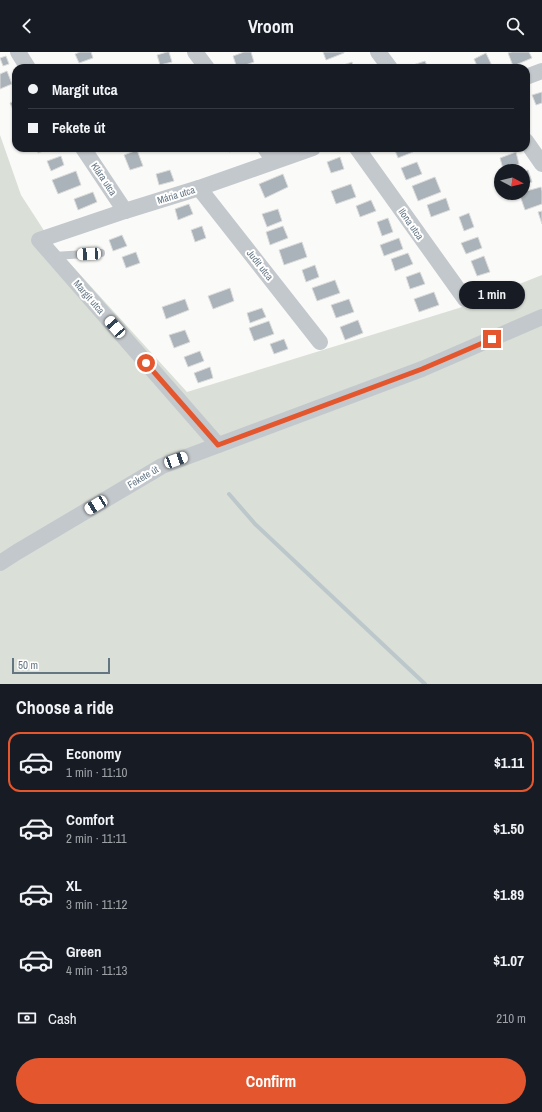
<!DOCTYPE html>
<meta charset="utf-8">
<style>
:root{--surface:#171b24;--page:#242831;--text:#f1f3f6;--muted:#9ea1a6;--line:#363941;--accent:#e4572e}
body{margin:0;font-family:"Archivo Narrow",sans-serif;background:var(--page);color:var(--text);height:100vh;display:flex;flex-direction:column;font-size:15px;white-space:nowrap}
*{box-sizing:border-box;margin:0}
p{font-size:13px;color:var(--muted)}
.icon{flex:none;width:22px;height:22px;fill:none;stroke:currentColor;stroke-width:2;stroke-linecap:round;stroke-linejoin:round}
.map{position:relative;height:632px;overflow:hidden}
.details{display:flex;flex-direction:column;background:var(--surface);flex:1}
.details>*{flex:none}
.guide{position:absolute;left:12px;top:12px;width:518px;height:88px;border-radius:12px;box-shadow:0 1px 3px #0004;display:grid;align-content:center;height:88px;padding:0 16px;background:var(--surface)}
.needle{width:26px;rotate:97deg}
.tools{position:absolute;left:494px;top:112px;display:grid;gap:8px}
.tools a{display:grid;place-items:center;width:36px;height:36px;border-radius:50%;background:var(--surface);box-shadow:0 1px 3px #0004;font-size:20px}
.scale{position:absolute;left:12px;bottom:10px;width:98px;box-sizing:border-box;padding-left:4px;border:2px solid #657683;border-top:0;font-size:11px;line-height:14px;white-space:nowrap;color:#657683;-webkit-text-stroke:3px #fff;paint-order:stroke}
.end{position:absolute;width:18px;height:18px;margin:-9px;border:5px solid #e4572e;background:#fff;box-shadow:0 0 0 2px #fff}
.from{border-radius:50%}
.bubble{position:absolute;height:28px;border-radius:14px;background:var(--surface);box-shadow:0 1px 3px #0004;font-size:13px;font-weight:800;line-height:28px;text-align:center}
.car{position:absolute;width:12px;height:24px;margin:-12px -6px;border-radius:5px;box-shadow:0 0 3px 1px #0007;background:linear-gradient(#fff 24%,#345 0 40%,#fff 0 76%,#345 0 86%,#fff 0)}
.guide b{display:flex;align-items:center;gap:14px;height:38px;font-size:15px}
.guide b+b{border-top:1px solid var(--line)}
.guide i{width:10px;height:10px;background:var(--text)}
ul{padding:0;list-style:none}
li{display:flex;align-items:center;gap:12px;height:60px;margin:0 8px 6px;padding:0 8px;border:2px solid transparent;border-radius:12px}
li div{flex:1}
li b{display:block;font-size:15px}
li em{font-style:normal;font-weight:800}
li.current{border-color:var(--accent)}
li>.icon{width:36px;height:36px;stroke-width:1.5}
h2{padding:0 16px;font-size:18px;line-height:48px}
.pay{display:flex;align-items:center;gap:10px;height:44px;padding:0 16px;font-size:15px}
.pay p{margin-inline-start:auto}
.cta{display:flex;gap:8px;margin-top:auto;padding:8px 16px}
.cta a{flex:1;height:46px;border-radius:24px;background:var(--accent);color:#fff;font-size:16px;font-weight:800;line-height:46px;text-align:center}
header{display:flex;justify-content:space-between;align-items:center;height:52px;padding:0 16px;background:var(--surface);font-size:18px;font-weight:800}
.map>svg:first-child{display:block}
</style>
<header><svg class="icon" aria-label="back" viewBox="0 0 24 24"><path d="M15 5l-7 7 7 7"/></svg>Vroom<svg class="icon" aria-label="search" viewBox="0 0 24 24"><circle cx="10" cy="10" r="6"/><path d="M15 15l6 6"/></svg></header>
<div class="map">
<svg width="542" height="632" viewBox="0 0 542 632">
<rect width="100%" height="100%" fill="#fafaf8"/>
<!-- green -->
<polygon fill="#dadfd7" points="0,83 21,143 54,194 187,340 459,256 542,223 542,632 0,632"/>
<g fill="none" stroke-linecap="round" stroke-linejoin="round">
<!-- stream -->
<polyline stroke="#bbc7cb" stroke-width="4" points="229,442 255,472 425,632"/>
</g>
<!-- building -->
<g fill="#aab3b9" stroke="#dcdcda">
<polygon points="80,0 91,0 93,6 79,11 75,2"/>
<polygon points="167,0 169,0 172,10 160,13 157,3"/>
<polygon points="244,0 251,0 254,10 237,16 233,4"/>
<polygon points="323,0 344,0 344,1 326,8"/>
<polygon points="512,0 529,0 532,6 513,14 508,1"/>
<polygon points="486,1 493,16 478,16 474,7"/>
<polygon points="6,4 9,12 3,14 0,6"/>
<polygon points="425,9 428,16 414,16 413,13"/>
<polygon points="352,10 354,16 335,16"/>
<polygon points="102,13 103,16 93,16"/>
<polygon points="7,19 12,32 0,37 0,22"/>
<polygon points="542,40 542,51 536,53 532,43"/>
<polygon points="16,48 16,59 14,60 10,51"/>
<polygon points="37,96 51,96 38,101"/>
<polygon points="228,96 242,96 229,100"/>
<polygon points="394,96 412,96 413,100 398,106"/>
<polygon points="137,98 143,114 130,118 124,103"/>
<polygon points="516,100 519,112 503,117 500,106"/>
<polygon points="61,104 64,113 51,119 47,109"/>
<polygon points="340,105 344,117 331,121 327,110"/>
<polygon points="417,110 422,122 406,128 401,116"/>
<polygon points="170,118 174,129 159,133 156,122"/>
<polygon points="528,118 532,130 523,133 523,120"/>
<polygon points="76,119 81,133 58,142 52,128"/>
<polygon points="283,122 288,135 265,146 259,132"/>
<polygon points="435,125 441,140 418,149 412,134"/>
<polygon points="351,132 356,145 336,152 331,139"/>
<polygon points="541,135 542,139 542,152 525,158 519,141"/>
<polygon points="93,140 97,150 78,158 74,147"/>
<polygon points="446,146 450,158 431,165 427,153"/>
<polygon points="371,148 376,159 360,165 356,154"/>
<polygon points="189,152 193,162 178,168 175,157"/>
<polygon points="278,157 282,169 267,175 262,162"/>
<polygon points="542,159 542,172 538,160"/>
<polygon points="469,161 474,175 464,179 459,165"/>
<polygon points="388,166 393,180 382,184 377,170"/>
<polygon points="202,174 206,186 195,190 191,178"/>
<polygon points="283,174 288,186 270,193 266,180"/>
<polygon points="122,183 127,194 113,199 109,188"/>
<polygon points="478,185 482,196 466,202 461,191"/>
<polygon points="399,186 403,197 384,204 380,193"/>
<polygon points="302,190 307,205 284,213 279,198"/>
<polygon points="136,200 140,211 126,216 122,205"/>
<polygon points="408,201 413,212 395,219 391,207"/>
<polygon points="484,204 490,220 477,224 471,209"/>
<polygon points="315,213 319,225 306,230 302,218"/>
<polygon points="420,220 425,232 410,237 406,225"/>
<polygon points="335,228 340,241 317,249 312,236"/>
<polygon points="230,236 234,249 213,257 208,244"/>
<polygon points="434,240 439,253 419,260 414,247"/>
<polygon points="185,247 189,258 166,267 162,255"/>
<polygon points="349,247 354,260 336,266 331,253"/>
<polygon points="262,256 266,265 250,271 247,261"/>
<polygon points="358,268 363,281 345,288 340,275"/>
<polygon points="269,269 274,282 254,289 249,276"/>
<polygon points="185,278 190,290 174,296 169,283"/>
<polygon points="284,287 288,297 274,302 270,292"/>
<polygon points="200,299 204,309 188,315 184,305"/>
<polygon points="210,315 213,326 198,331 194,321"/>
</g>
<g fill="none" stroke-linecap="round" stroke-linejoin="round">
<!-- lane -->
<polyline stroke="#c3c8cc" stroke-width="8" points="54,204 101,201"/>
<!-- street -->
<g stroke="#c3c8cc" stroke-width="16">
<polyline points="18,0 28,16"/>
<polyline points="195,0 207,16"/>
<polyline points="378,0 390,16"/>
<polyline points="526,25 542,19"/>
<polyline points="526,89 542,112"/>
<polyline points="83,96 125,159"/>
<polyline points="265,96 274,109"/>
<polyline points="357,96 465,247"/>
<polyline points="199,136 320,290"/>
<polyline points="218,393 39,188 125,159 199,136 313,96"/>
<polyline points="0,511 17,500 162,414 422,317 542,265"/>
</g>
</g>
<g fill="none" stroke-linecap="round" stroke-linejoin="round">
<!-- route -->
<polyline stroke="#e4572e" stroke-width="5" points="146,311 218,393 422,317 492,287"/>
</g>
<g text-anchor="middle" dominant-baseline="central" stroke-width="4" stroke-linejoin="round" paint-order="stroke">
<!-- street labels -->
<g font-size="10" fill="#657683" stroke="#fff">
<text transform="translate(104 127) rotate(56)">Klára utca</text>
<text transform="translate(176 143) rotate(-17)">Mária utca</text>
<text transform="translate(411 172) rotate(55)">Ilona utca</text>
<text transform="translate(260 213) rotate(52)">Judit utca</text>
<text transform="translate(89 245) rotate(49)">Margit utca</text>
<text transform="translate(143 425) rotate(-31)">Fekete út</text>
</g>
</g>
</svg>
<div class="tools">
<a><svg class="needle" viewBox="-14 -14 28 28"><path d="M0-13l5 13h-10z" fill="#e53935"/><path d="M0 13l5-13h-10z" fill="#9ea1a6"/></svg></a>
</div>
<div class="scale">50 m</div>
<i class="end from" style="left:146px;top:311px"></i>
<i class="end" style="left:492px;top:287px"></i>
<div class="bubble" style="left:459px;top:229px;width:66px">1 min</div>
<i class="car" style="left:89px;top:202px;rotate:267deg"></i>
<i class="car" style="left:115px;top:275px;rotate:319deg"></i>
<i class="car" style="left:176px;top:408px;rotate:70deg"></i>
<i class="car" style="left:96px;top:453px;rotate:239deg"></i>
<div class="guide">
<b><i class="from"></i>Margit utca</b>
<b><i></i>Fekete út</b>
</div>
</div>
<section class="details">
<h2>Choose a ride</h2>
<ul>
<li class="current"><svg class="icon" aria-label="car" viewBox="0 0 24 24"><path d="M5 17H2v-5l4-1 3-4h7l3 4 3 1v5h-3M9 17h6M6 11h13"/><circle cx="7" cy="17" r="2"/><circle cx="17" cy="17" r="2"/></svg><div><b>Economy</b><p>1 min · 11:10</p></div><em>$1.11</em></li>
<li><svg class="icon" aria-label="car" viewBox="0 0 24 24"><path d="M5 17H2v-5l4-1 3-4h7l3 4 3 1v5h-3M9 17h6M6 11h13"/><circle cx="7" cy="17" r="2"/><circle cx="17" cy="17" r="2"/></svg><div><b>Comfort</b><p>2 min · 11:11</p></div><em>$1.50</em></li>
<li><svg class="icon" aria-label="car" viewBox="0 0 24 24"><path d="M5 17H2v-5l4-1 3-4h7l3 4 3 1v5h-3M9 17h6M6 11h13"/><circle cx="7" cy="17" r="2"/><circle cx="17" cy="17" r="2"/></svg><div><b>XL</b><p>3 min · 11:12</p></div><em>$1.89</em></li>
<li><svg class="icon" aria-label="car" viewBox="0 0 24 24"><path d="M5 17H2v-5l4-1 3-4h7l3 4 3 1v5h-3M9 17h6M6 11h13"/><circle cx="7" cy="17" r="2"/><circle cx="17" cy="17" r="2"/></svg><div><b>Green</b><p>4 min · 11:13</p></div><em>$1.07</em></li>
</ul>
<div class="pay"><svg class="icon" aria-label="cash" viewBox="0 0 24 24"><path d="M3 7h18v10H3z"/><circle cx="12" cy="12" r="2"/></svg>Cash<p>210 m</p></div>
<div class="cta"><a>Confirm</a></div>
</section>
